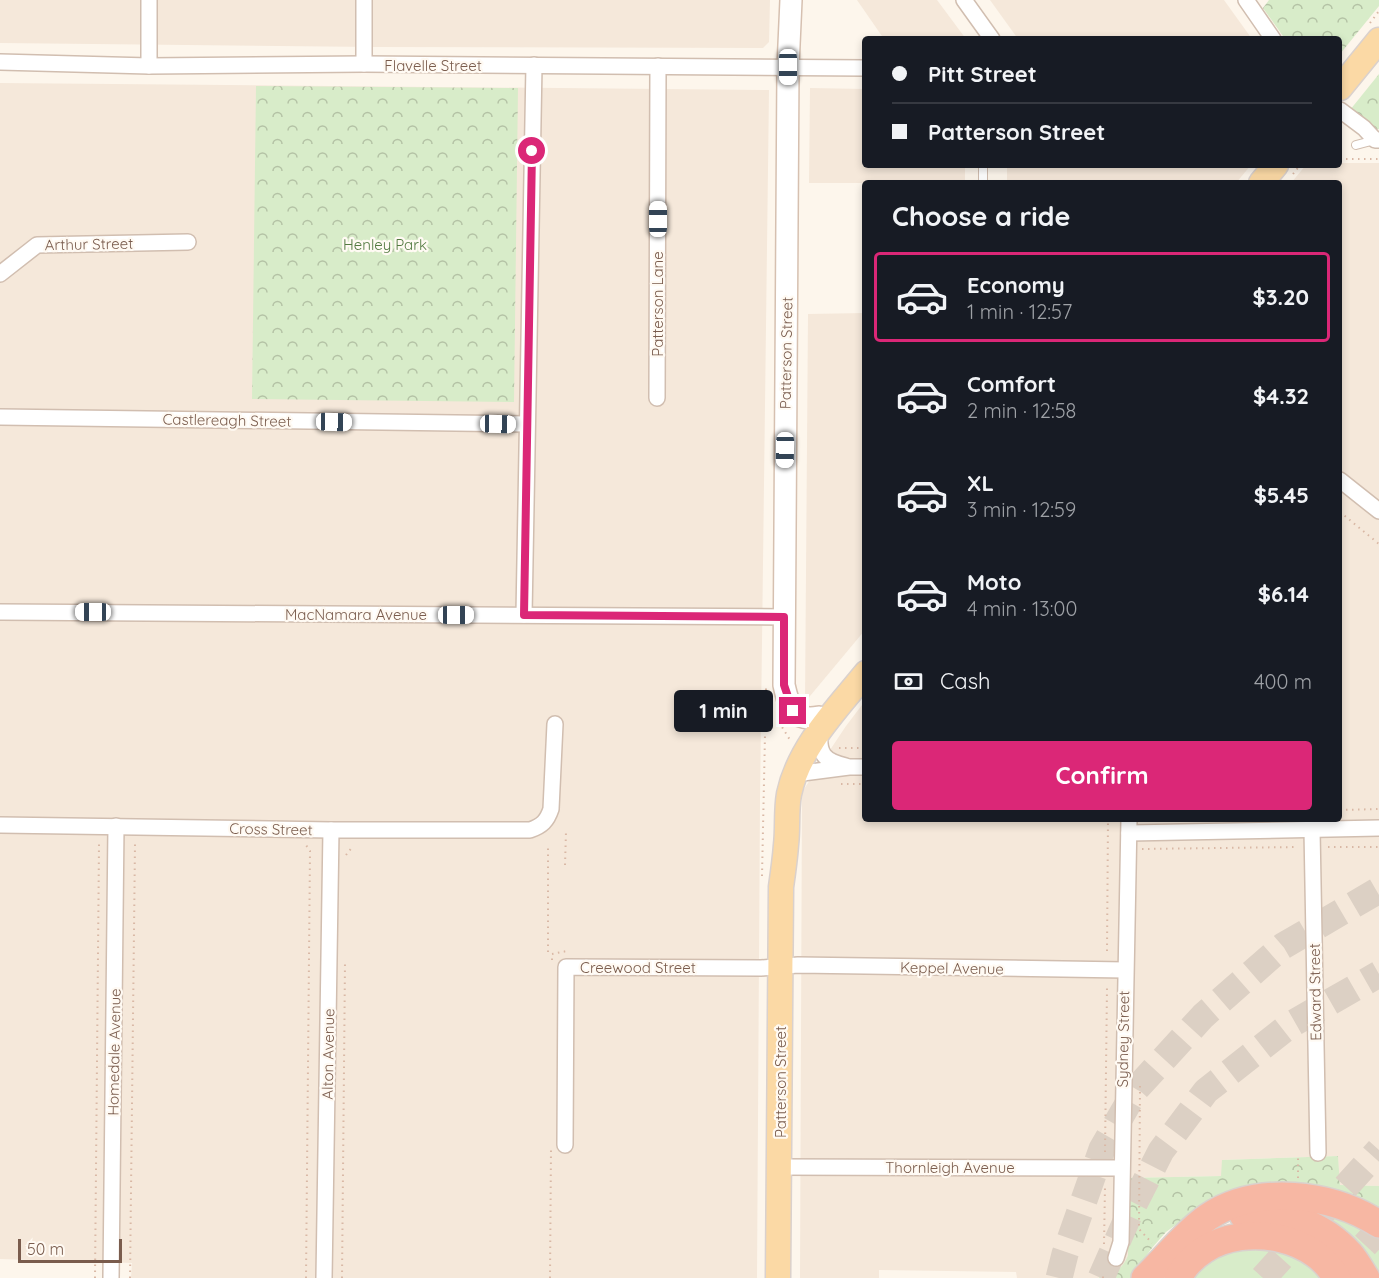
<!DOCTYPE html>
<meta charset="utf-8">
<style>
:root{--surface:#171b24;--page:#242831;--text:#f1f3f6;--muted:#9ea1a6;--line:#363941;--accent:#db2777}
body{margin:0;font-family:Quicksand,sans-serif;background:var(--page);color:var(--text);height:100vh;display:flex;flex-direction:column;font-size:22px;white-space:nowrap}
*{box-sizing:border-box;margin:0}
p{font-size:20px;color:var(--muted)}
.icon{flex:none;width:33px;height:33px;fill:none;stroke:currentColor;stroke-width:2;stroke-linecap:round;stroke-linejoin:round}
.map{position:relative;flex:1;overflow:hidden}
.drawer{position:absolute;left:862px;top:180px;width:480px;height:642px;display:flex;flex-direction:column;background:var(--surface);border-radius:6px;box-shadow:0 3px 9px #0003}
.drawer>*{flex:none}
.hud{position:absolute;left:862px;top:36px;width:480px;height:132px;border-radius:6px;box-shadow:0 3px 9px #0003;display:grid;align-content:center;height:132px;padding:0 30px;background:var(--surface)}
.scale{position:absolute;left:18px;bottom:15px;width:104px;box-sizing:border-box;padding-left:6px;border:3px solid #7a5c4d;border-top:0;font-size:16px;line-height:21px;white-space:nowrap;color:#7a5c4d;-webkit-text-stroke:4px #fffaf3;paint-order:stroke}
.end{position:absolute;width:27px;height:27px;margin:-14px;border:8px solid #db2777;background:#fff;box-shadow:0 0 0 3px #fff}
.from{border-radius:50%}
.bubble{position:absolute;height:42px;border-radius:6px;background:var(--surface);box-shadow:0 3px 9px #0003;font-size:20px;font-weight:700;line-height:42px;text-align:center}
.car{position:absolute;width:18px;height:36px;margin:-18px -9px;border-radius:8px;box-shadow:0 0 4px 2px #0007;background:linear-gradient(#fff 24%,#345 0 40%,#fff 0 76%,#345 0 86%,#fff 0)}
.hud b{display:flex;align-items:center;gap:21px;height:57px;font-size:22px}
.hud b+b{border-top:2px solid var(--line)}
.hud i{width:15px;height:15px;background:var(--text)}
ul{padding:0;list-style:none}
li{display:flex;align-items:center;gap:18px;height:90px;margin:0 12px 9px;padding:0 18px;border:3px solid transparent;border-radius:6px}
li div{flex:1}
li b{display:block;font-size:22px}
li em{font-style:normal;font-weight:700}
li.current{border-color:var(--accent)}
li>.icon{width:54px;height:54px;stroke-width:1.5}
h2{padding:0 30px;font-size:27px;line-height:72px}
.pay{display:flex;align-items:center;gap:15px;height:66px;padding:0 30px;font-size:22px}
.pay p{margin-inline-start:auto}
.cta{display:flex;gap:12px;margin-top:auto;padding:12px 30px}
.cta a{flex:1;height:69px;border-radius:6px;background:var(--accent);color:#fff;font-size:24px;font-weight:700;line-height:69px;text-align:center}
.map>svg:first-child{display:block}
</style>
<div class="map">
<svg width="1379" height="1278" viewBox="0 0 1379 1278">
<defs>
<pattern id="park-crowns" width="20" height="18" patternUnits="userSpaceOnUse" patternTransform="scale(1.5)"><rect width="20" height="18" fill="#d8ecc9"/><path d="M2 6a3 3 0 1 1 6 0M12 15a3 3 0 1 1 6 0" fill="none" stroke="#b4c2a5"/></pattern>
</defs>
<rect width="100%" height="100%" fill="#fdf6ec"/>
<!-- residential -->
<g fill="#f5e8da">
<polygon points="0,0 770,0 769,42 763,48 373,47 0,43"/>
<polygon points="857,0 937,0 966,39 884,39"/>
<polygon points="990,0 1224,0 1252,39 1018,39"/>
<polygon points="0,83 769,90 760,800 757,1278 131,1278 132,1263 0,1259"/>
<polygon points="810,88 865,89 866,165 965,165 965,183 809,183"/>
<polygon points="1340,163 1379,163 1379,1186 1339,1185 1338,1156 1222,1160 1222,1176 1126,1178 1128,1255 1126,1262 1117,1271 1100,1275 1099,1278 1017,1278 1016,1272 879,1270 879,1278 800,1278 802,792 846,726 865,701 866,819 1340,819 1340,183 1291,183 1306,165 1340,165"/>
<polygon points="1007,165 1251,165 1236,183 1007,183"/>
<polygon points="865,313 865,630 805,702 808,314"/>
</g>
<!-- grass -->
<g fill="#d8ecc9">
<polygon points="1301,1206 1331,1211 1379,1236 1379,1278"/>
<polygon points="1284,1247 1328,1278 1187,1278 1224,1248"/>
</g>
<!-- park -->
<g fill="url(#park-crowns)">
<polygon points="1269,0 1379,0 1379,6 1340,54 1340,39 1285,39 1263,8"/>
<polygon points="1379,74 1379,129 1375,130 1350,110"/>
<polygon points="256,86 518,88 514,402 252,399"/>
<path d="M1338 1156 1340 1185 1379 1186V1212L1200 1207 1166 1232 1152 1248 1130 1278H1099V1275C1114 1274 1123 1269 1128 1255L1126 1178 1221 1176 1222 1160Z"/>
</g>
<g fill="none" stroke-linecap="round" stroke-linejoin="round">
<!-- highway-tunnel -->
<g stroke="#dcd0c4" stroke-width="27" stroke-dasharray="27 14" stroke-linecap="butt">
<polyline points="1337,1275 1379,1230"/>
<polyline points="1059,1278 1065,1254 1102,1149 1137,1088 1203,1016 1283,946 1379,890"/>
<polyline points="1101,1278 1132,1208 1161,1151 1206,1091 1290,1025 1379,974"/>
<polyline points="1263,1278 1379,1150"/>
</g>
<!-- lane casing -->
<g stroke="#d1beb0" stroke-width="10">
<g id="lane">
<polyline points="1356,145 1375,140"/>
<polyline points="983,183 983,165"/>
</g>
</g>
<!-- street casing -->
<g stroke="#d1beb0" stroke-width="18">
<g id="street">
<polyline points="149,0 149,66"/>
<polyline points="364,0 364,64"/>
<polyline points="964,0 992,39"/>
<polyline points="1246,0 1273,39"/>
<polyline points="0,62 149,66 364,64 866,68"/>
<polyline points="1340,110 1364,128 1375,140 1379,140"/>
<polyline points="0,274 37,245 188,242"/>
<polyline points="657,398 658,66"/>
<polyline points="0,417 527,424"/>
<polyline points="1340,480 1379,511"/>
<polyline points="0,612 784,617"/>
<polyline points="524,615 534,65"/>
<path d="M820 731C818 754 824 761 846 766"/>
<polyline points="795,774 849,767 866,767"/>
<path d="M0 825 331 830H530C542 826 547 821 551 809L555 724"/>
<polyline points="1312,830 1318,1153"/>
<polyline points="1129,833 1379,828"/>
<polyline points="565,1145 566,967 761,968 798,965 1125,970"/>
<polyline points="779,1167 1121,1168"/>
<polyline points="1116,1258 1121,1242 1129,819"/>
<polyline points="111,1278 116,826"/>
<polyline points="324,1278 331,830"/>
</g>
</g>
<!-- secondary casing -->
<g stroke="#d6c0b0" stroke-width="24">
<path id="secondary" d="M791 0 788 67 784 685C789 707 793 722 819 717"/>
</g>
<!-- primary casing -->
<g stroke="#dad1cd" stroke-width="27">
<g id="primary">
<polyline points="1340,88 1379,40"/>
<polyline points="1261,183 1276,165"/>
<path d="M778 1278 781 887C783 873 785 859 786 845 788 828 786 811 789 794 799 747 836 710 866 673"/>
</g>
</g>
<!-- highway casing -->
<g stroke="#dad1cd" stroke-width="30">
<g id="highway">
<path d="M1243 1215C1281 1207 1325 1226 1350 1254 1356 1261 1361 1270 1366 1278"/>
<path d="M1145 1278C1165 1259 1186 1232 1208 1217 1257 1184 1331 1193 1379 1224"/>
<path d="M1178 1278C1203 1230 1273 1224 1315 1254 1324 1260 1331 1269 1337 1278"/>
</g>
</g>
<!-- path -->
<g stroke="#d9b8a5" stroke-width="2" stroke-dasharray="1.5 4.5" stroke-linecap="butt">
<polyline points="1370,23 1379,11"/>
<polyline points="1340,159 1379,159"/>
<polyline points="1293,174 1300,165"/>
<polyline points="1340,512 1379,544"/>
<polyline points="779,722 790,740"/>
<polyline points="839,748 866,748"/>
<polyline points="841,784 866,784"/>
<polyline points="1340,810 1379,809"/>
<polyline points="1328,847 1379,847"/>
<polyline points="1142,849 1298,847"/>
<polyline points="346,855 353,846"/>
<polyline points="565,865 566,832"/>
<polyline points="762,876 766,687"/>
<polyline points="1107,951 1108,819"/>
<polyline points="548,952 548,844"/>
<polyline points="552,960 552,954 567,951"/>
<polyline points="1140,1086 1139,1229 1152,1243"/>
<polyline points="1105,1152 1107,988"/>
<polyline points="1298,1178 1298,1155"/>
<polyline points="1104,1244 1105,1187"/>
<polyline points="95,1278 99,844"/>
<polyline points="130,1278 135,844"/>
<polyline points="306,1278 310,851 306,845"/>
<polyline points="342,1278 345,962"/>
<polyline points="550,1278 551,1149"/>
<polyline points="1103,1278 1103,1275"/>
</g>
<!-- lane -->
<use href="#lane" stroke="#fff" stroke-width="8"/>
<!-- street -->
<use href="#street" stroke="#fff" stroke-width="15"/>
<!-- secondary -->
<use href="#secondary" stroke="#fff" stroke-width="21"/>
<!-- primary -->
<use href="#primary" stroke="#fbd9a5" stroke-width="24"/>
<!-- highway -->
<use href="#highway" stroke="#f7b7a3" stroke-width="27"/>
</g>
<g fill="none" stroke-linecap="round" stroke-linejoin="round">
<!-- route -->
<polyline stroke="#db2777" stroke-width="8" points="532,151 524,615 784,617 784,685 793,711"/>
</g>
<g text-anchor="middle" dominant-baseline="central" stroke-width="4.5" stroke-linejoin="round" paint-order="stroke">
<!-- street labels -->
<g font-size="15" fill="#7a5c4d" stroke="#fffaf3">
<text x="433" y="65">Flavelle Street</text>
<text transform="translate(89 244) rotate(-1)">Arthur Street</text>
<text transform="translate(657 304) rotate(-90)">Patterson Lane</text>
<text transform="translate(786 353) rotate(-89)">Patterson Street</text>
<text transform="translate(227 420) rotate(1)">Castlereagh Street</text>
<text x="356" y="614">MacNamara Avenue</text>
<text transform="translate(271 829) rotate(1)">Cross Street</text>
<text x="638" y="967">Creewood Street</text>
<text transform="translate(952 968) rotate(1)">Keppel Avenue</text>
<text transform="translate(1315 992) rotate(-91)">Edward Street</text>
<text transform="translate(1123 1039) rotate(-89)">Sydney Street</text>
<text transform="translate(114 1052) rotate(-89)">Homedale Avenue</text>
<text transform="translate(328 1054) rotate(-89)">Alton Avenue</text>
<text transform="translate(780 1082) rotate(-90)">Patterson Street</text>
<text x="950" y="1167">Thornleigh Avenue</text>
</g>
<!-- park labels -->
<g font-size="15" fill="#537a41" stroke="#fffaf3">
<text x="385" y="244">Henley Park</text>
</g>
</g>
</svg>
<div class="scale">50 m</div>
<i class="end from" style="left:532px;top:151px"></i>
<i class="end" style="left:793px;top:711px"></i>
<div class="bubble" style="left:674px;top:690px;width:99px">1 min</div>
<i class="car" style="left:788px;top:67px;rotate:180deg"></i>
<i class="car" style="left:658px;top:219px;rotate:0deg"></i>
<i class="car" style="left:334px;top:422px;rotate:91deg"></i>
<i class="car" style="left:498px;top:424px;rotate:91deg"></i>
<i class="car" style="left:785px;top:450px;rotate:181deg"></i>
<i class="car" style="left:93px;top:612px;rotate:270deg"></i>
<i class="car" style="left:456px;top:615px;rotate:90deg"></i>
<div class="hud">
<b><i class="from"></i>Pitt Street</b>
<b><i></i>Patterson Street</b>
</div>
<section class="drawer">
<h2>Choose a ride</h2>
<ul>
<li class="current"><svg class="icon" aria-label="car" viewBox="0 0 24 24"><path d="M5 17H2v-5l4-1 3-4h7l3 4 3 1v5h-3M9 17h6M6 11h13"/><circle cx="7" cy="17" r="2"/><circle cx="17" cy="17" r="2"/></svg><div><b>Economy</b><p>1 min · 12:57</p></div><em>$3.20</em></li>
<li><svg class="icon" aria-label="car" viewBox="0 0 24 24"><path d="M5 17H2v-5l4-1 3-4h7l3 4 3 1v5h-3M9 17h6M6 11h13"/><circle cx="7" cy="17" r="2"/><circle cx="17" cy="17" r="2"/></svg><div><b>Comfort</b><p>2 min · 12:58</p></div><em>$4.32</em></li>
<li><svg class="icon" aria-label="car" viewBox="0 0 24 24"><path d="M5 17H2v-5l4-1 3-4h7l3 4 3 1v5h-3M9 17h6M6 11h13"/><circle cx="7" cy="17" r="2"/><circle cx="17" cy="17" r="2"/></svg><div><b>XL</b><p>3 min · 12:59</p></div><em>$5.45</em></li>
<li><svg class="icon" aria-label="car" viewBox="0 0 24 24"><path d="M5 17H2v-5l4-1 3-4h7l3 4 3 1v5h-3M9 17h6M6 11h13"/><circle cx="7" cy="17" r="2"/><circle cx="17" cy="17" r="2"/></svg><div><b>Moto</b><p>4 min · 13:00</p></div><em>$6.14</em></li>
</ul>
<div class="pay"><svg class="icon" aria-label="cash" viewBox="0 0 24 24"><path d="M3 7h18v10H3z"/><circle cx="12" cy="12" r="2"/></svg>Cash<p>400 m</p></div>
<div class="cta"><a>Confirm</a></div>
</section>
</div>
